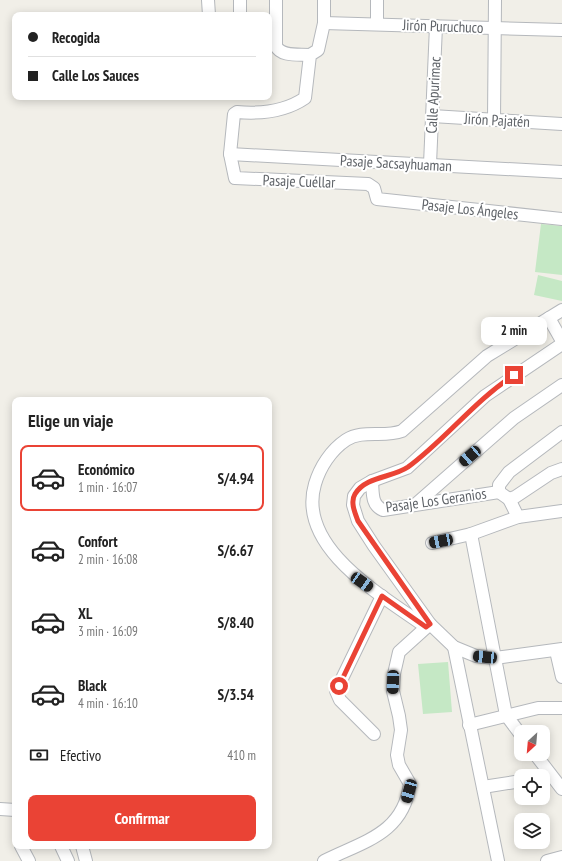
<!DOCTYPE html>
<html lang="es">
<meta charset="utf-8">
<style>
:root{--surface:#fff;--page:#f2f2f2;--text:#222;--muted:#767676;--line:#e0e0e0;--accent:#ea4335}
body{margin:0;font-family:"PT Sans Narrow",sans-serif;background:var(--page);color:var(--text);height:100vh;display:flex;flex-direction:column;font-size:15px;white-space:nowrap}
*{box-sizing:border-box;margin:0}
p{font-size:13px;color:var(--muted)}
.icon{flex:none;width:22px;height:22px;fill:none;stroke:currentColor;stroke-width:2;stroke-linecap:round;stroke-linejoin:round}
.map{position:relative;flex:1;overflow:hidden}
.panel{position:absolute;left:12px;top:397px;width:260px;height:452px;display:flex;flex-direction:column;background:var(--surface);border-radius:8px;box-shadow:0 2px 10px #0003}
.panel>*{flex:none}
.banner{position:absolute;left:12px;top:12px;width:260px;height:88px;border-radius:8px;box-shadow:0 2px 10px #0003;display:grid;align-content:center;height:88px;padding:0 16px;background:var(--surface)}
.needle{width:26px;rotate:206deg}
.buttons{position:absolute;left:514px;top:725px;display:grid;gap:8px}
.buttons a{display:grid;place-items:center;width:36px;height:36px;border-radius:8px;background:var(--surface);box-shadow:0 2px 10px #0003;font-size:20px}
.end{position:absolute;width:18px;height:18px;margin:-9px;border:5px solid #ea4335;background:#fff;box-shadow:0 0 0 2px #fff}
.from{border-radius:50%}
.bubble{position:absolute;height:28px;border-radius:8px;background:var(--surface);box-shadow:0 2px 10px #0003;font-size:13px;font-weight:700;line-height:28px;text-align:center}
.car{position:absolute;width:12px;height:24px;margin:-12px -6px;border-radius:5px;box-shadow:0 0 3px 1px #0007;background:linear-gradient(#222 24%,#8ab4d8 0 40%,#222 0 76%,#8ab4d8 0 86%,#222 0)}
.banner b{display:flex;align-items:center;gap:14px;height:38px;font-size:15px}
.banner b+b{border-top:1px solid var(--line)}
.banner i{width:10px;height:10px;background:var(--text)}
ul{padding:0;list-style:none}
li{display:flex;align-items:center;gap:12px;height:66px;margin:0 8px 6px;padding:0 8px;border:2px solid transparent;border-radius:8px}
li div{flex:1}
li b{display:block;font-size:15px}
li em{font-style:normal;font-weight:700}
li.active{border-color:var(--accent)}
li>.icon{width:36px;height:36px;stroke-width:1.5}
h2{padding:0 16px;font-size:18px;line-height:48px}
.pay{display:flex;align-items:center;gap:10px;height:44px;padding:0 16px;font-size:15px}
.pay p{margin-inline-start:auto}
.primary-button{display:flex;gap:8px;margin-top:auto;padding:8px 16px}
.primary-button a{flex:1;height:46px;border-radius:8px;background:var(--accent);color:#fff;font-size:16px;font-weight:700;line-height:46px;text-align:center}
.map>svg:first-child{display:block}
</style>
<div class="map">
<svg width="562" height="861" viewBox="0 0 562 861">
<rect width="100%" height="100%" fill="#f1efe8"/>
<!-- pitch -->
<g fill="#c5e8c5">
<polygon points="541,224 562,226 562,275 535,272"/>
<polygon points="538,275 562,281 562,301 534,295"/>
<polygon points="448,662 452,712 423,714 418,664"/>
</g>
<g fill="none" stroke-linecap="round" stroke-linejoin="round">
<!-- minor casing -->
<g stroke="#b5b8bc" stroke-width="14">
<g id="minor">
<polyline points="208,0 209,15"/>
<path d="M276 0V46C281 57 299 54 310 55"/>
<path d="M324 0V23L318 50 310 55 305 98C286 111 260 114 237 112L234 114 230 154 235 178 368 184 374 188 377 199 562 219"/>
<polyline points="240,15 240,0"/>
<polyline points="324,23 562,30"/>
<polyline points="377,24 377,0"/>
<polyline points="432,116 562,124"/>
<polyline points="494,120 495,0"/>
<polyline points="230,154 562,172"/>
<polyline points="430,164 436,26"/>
<polyline points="549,318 562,341"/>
<polyline points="562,344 485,396 407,468 372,481 360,488 354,496 353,505 358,521 374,546 430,624 454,647 476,656 495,658 562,649"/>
<path d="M372 481C373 492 371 505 383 510L499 492"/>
<polyline points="499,492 499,485 509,472 562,432"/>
<polyline points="499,492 509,499 515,497 551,473 562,469"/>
<polyline points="509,499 518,517 562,511"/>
<polyline points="416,504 514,418 562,385"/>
<polyline points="471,534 506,715 521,735"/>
<polyline points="432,543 471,534 518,517"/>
<path d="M426 627C383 596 296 548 315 484 320 467 331 450 346 440 363 429 384 438 402 431L487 356 562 310"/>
<polyline points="454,647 498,861"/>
<polyline points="556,651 562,677"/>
<polyline points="469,725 538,708 562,708"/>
<polyline points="374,734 340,700 336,691 382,596"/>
<polyline points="535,754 562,789"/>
<polyline points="483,787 521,781"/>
<polyline points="0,809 15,810"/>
<polyline points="21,846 29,861"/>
<polyline points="61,846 68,861"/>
<polyline points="82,846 86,861"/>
<path d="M324 861C364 841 403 834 410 784L399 765 397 755 401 730 399 716 393 691 394 674 399 652 430 624"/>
<polyline points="547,861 562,857"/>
</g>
</g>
<!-- minor -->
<use href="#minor" stroke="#fff" stroke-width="12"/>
</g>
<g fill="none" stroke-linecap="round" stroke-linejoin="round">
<!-- route -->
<path stroke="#ea4335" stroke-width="5" d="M339 686 382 596 426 627 430 624 358 521C355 513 350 502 355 494 366 476 392 478 408 467 446 439 474 401 514 375"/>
</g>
<g text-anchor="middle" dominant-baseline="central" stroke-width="4" stroke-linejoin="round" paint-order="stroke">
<!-- street labels -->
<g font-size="15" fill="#5f6368" stroke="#fff">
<text transform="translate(443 26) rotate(2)">Jirón Puruchuco</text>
<text transform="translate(433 95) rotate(-87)">Calle Apurimac</text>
<text transform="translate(497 120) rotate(3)">Jirón Pajatén</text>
<text transform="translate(396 163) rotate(3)">Pasaje Sacsayhuaman</text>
<text transform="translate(299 181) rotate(2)">Pasaje Cuéllar</text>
<text transform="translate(470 209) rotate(6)">Pasaje Los Ángeles</text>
<text transform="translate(436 500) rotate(-8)">Pasaje Los Geranios</text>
</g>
</g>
</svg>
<div class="buttons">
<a><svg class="needle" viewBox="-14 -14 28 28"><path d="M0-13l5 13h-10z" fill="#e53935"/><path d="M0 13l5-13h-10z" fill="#767676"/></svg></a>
<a><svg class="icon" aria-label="locate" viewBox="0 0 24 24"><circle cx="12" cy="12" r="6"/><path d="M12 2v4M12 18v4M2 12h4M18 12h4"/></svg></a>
<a><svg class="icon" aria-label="layers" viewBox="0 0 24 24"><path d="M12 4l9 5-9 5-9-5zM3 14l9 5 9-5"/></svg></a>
</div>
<i class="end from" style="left:339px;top:686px"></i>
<i class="end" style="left:514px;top:375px"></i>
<div class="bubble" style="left:481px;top:317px;width:66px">2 min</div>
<i class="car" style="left:470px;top:456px;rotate:229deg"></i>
<i class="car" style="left:441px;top:541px;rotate:259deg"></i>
<i class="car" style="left:362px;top:582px;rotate:124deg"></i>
<i class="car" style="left:485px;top:657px;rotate:275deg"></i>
<i class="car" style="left:393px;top:682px;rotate:182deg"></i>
<i class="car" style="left:409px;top:791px;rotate:196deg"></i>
<div class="banner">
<b><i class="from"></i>Recogida</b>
<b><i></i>Calle Los Sauces</b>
</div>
<section class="panel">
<h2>Elige un viaje</h2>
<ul>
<li class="active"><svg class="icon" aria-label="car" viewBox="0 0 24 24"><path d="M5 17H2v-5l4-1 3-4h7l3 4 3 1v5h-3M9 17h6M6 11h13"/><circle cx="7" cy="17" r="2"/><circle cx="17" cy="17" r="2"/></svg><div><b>Económico</b><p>1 min · 16:07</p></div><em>S/4.94</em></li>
<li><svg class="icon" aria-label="car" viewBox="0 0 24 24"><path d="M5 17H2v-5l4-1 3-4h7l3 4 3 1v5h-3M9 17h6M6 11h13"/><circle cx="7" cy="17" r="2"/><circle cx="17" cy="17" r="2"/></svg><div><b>Confort</b><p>2 min · 16:08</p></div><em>S/6.67</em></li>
<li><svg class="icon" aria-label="car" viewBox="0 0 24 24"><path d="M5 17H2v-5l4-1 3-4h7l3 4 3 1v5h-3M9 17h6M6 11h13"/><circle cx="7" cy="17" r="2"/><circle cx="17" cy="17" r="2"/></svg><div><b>XL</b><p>3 min · 16:09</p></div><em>S/8.40</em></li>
<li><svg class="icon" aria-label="car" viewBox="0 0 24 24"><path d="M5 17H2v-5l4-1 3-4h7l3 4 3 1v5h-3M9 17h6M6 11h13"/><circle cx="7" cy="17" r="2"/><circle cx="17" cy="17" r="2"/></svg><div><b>Black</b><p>4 min · 16:10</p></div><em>S/3.54</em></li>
</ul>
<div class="pay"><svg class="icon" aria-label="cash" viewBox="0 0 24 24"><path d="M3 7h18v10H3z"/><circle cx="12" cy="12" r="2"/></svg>Efectivo<p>410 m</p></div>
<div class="primary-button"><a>Confirmar</a></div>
</section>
</div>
